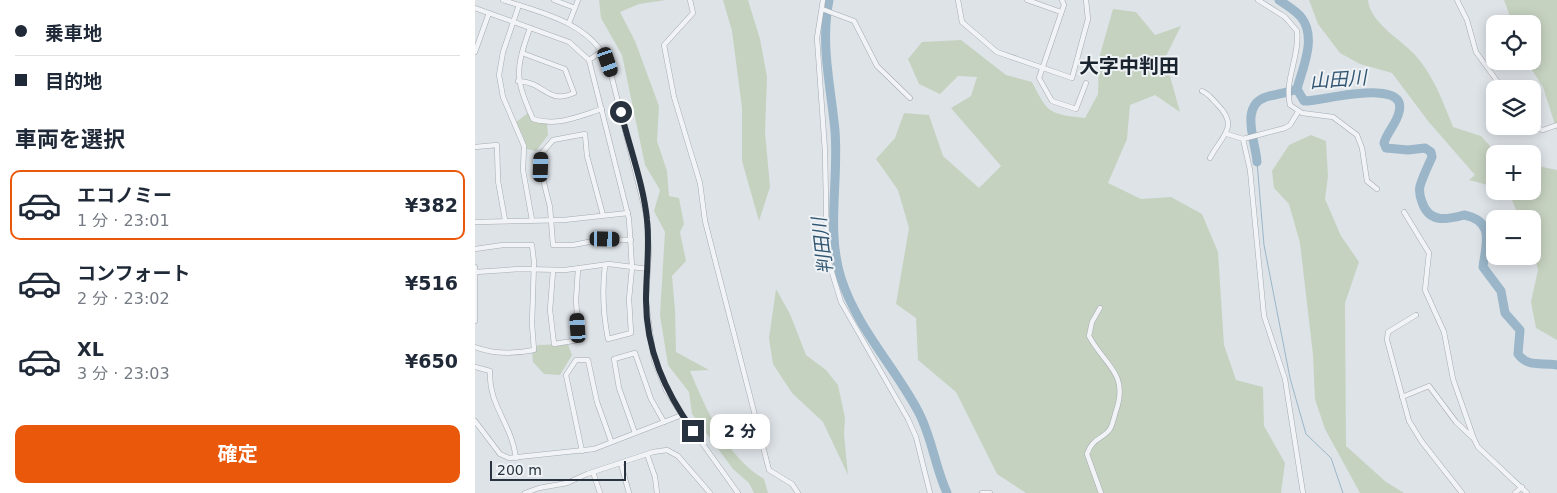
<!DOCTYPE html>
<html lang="ja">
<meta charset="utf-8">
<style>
:root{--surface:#fff;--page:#f2f2f3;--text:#1f2937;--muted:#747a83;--line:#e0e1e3;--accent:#ea580c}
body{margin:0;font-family:"DejaVu Sans","Noto Sans JP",sans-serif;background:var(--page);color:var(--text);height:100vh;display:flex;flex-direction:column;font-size:19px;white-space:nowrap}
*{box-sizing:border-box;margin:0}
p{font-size:16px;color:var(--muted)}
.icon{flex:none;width:28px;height:28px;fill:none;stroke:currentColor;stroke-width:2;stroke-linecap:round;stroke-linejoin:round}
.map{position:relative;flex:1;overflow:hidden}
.side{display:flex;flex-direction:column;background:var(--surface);width:475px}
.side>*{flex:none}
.top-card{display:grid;align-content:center;height:110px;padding:0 15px;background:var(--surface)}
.fabs{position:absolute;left:1011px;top:15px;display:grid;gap:10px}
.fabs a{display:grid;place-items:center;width:55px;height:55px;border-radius:10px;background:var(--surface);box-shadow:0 2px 12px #0003;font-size:25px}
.scale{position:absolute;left:15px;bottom:12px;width:136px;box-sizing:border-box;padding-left:5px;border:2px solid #28333f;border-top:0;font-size:14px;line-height:18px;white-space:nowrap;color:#28333f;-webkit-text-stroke:4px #eef2f5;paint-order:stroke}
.end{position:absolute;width:22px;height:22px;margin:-11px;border:6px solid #28333f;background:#fff;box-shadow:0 0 0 2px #fff}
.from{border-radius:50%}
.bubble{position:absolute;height:35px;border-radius:10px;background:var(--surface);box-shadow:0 2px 12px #0003;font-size:16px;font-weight:700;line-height:35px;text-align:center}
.car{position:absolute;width:15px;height:30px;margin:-15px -8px;border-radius:6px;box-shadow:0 0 4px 1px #0007;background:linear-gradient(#222 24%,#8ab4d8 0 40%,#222 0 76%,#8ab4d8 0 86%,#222 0)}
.top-card b{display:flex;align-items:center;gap:18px;height:48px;font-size:19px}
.top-card b+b{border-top:1px solid var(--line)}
.top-card i{width:12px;height:12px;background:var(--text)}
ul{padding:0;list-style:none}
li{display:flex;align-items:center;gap:15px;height:70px;margin:0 10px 8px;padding:0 5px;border:2px solid transparent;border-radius:10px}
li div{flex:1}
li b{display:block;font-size:19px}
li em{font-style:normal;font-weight:700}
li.selected{border-color:var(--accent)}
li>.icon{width:45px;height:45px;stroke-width:1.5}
h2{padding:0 15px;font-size:22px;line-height:60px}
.button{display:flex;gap:10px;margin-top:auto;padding:10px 15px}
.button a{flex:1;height:58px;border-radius:10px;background:var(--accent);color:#fff;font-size:20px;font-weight:700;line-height:58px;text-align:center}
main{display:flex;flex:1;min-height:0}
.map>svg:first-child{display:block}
</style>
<main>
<section class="side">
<div class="top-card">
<b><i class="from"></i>乗車地</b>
<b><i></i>目的地</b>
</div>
<h2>車両を選択</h2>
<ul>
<li class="selected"><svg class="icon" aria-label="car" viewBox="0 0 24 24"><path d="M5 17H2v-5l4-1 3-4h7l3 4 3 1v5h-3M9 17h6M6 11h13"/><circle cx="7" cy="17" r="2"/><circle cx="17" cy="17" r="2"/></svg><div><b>エコノミー</b><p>1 分 · 23:01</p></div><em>¥382</em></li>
<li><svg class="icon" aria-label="car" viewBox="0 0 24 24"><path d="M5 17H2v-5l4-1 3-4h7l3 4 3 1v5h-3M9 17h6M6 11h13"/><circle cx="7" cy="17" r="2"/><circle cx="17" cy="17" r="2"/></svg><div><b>コンフォート</b><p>2 分 · 23:02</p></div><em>¥516</em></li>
<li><svg class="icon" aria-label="car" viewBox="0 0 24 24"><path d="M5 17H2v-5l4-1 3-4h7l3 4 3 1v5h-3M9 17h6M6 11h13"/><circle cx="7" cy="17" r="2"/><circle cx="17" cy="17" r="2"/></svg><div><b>XL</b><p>3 分 · 23:03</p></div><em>¥650</em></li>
</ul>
<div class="button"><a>確定</a></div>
</section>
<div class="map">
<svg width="1082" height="493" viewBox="0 0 1082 493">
<rect width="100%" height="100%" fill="#dee3e8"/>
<!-- green -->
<g fill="#c6d2c0">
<path d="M124 0H191L164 4 145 12 160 41 184 106 182 141 192 171 194 196 204 198 209 224 205 232 211 261 197 276 200 310 201 352 234 370 215 371C232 411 251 456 289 479L293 493H279L274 483 258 469 217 414 214 392 193 365 185 315 190 232 179 211 185 190 170 165 147 55 126 18Z"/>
<polygon points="248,0 273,0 285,39 292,77 290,132 295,187 284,221 267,161 267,108 257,31"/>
<path d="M834 0H893C895 23 926 39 940 55 959 76 968 102 978 127L1006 136 1022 154 1020 187 994 180 1000 175 953 121 917 73 885 64 865 53 843 24Z"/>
<polygon points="1029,0 1082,0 1082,131 1068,87 1051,61 1058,61 1058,24 1038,24"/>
<path d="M638 9 661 12 680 35 706 26 690 58 705 112 680 95 655 105 652 139 633 183 666 199 696 197 727 214 743 252 749 345 761 380 788 387 789 426 810 463 806 493H551L522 474 481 392 443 360 441 318 421 304 434 228 423 190 401 159 420 138 429 113 454 115 468 156 504 188 526 166 476 108 496 96 502 77 483 76 465 94 444 84 433 59 447 42 486 40 531 75 557 82C573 114 575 114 610 118L623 94 624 58Z"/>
<polygon points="53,113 59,121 72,123 73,135 61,151 51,149 48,136 41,122"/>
<polygon points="836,135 851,141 853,176 850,199 866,236 884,262 870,303 871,446 911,482 929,493 885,493 850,429 840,399 838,355 825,243 814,204 799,188 797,171 814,145"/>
<polygon points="1058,165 1082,170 1082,340 1061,328 1056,302 1063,270 1058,250 1058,219 1045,219 1033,191 1058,191"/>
<polygon points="301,289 315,314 331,355 351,370 363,385 370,418 369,434 373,475 348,422 317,393 298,364 294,338"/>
<polygon points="93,344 97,355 85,375 69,374 58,362 57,353 63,345"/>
</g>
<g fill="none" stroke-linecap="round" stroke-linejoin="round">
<!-- stream -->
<polyline stroke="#9ab6c8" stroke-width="1" points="782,162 789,245 815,378 831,434 856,458 868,493"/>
<!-- river -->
<g stroke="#9ab6c8" stroke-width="9">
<path d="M354 0C345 44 356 87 360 131 364 180 351 231 366 278 382 328 419 366 443 411 457 437 460 467 472 493"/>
<path d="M804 0C811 5 820 10 826 17 842 37 828 67 822 89"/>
<path d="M822 89 829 101C844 102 934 76 924 112 922 123 912 132 909 143L911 148 933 150 950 148 956 152 957 157C953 166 948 176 945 186 944 191 945 197 947 202 954 223 971 220 989 215 1020 221 1011 243 1008 267L1026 291 1030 313 1045 330 1043 354C1053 368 1067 362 1082 365"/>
<path d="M782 162C781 142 764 106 791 97 801 94 812 93 822 89"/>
</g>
<!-- minor casing -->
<g stroke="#a4abb2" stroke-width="5.5">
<g id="minor">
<path d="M28 0C67 13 113 22 133 62L172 218 174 251 171 302 179 360 191 390 207 415 263 493"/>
<polyline points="79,0 100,8"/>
<polyline points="215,0 218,13 189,45 199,97 225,183 230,221 294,470 317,484 323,493"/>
<polyline points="348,0 342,38 350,151 352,256 366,302 433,419 441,437 455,493"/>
<polyline points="483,0 487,22 522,52 597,78 613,19 611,0"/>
<polyline points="552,0 586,12"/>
<polyline points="587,0 589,5 564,78 577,101 601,109 611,83"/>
<path d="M783 0 810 17 822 31C825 56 809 80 815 105L827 113 858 117 882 135 887 148 892 181 902 189"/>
<polyline points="982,0 992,20 1001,52 1028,89"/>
<polyline points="44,5 28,52 24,75 28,97 49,146 48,170 57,220"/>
<path d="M0 8 94 42 114 60 154 219 157 268 154 299 156 333 133 339C128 314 127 290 130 265"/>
<polyline points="347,9 379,21 402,66 435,98"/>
<polyline points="94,23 103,0"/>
<path d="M55 28C40 70 40 79 58 119 81 127 105 116 127 109"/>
<polyline points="0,52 14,13"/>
<polyline points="114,60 127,51"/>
<path d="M43 81C71 82 71 105 99 93L90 69 47 53"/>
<path d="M727 91C734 94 737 99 742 104 765 127 747 135 735 158"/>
<polyline points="823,112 815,125 810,128 768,139 775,170 789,316 810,379 828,493"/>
<polyline points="1058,120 1062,122 1061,128 1068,130 1082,125"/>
<polyline points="752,134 768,139"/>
<polyline points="0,147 22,145 23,181 30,220"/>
<polyline points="929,212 954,253 950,290 969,332 978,379 999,439 1003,447 1052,493"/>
<polyline points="128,215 112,156 110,134 78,140 66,154 67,175 75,207 78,245 98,245 129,239 156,240"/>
<polyline points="0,222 89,220 153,213"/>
<path d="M0 249 28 245H57L59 262 57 324 59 350C39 354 19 354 0 347"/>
<polyline points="0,267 0,321"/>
<polyline points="78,271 75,310 79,344 104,340 101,300 103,269"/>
<polyline points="1,272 45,269 90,270 134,264 173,269"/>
<path d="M625 308 617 322 614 336C630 366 654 373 641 411 639 417 638 424 635 429 627 440 617 438 612 454L626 493"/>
<polyline points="941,315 913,332 912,340 934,421 947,442 987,493"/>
<path d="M0 367 15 371C13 405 37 424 41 458"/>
<polyline points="927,397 954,386 981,422 997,437"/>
<polyline points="0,421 25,454 34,458 119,449 207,415"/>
<polyline points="160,433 144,388 139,359 160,353 176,399 189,422"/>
<polyline points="107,451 91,375 101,360 113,360 122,402 136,441"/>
<polyline points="172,454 180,477 182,493"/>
<polyline points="146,464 154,493"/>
<polyline points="118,472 125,493"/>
<polyline points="50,493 64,488 92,483 112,474 178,452 192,450 203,456 235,493"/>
<polyline points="507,493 515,493"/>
<polyline points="1040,493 1047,487"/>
</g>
</g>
<!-- minor -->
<use href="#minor" stroke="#f1f3f6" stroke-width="4.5"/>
</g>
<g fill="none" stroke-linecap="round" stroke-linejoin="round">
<!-- route -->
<path stroke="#28333f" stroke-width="6" d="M146 112C154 146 169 186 172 220 175 247 171 273 171 300 171 350 190 391 218 431"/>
</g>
<g text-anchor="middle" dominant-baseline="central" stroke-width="4" stroke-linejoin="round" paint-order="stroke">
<!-- water labels -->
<g font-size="19" font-style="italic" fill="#325672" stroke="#eef2f5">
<text transform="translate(863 79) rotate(-4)">山田川</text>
<text transform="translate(347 246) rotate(-97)">判田川</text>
</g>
<!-- quarter labels -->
<g font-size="20" font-weight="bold" fill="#1a242f" stroke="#eef2f5">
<text x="654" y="66">大字中判田</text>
</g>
</g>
</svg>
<div class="fabs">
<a><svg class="icon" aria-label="locate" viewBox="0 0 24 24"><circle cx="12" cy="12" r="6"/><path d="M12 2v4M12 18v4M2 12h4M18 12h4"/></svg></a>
<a><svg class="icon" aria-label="layers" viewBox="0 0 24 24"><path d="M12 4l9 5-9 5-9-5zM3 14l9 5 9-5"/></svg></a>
<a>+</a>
<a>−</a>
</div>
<div class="scale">200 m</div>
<i class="end from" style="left:146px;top:112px"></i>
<i class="end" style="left:218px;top:431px"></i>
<div class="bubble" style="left:235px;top:414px;width:60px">2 分</div>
<i class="car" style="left:133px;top:62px;rotate:161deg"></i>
<i class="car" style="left:66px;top:167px;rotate:2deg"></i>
<i class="car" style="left:130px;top:239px;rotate:91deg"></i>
<i class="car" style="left:103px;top:328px;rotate:356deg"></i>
</div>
</main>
